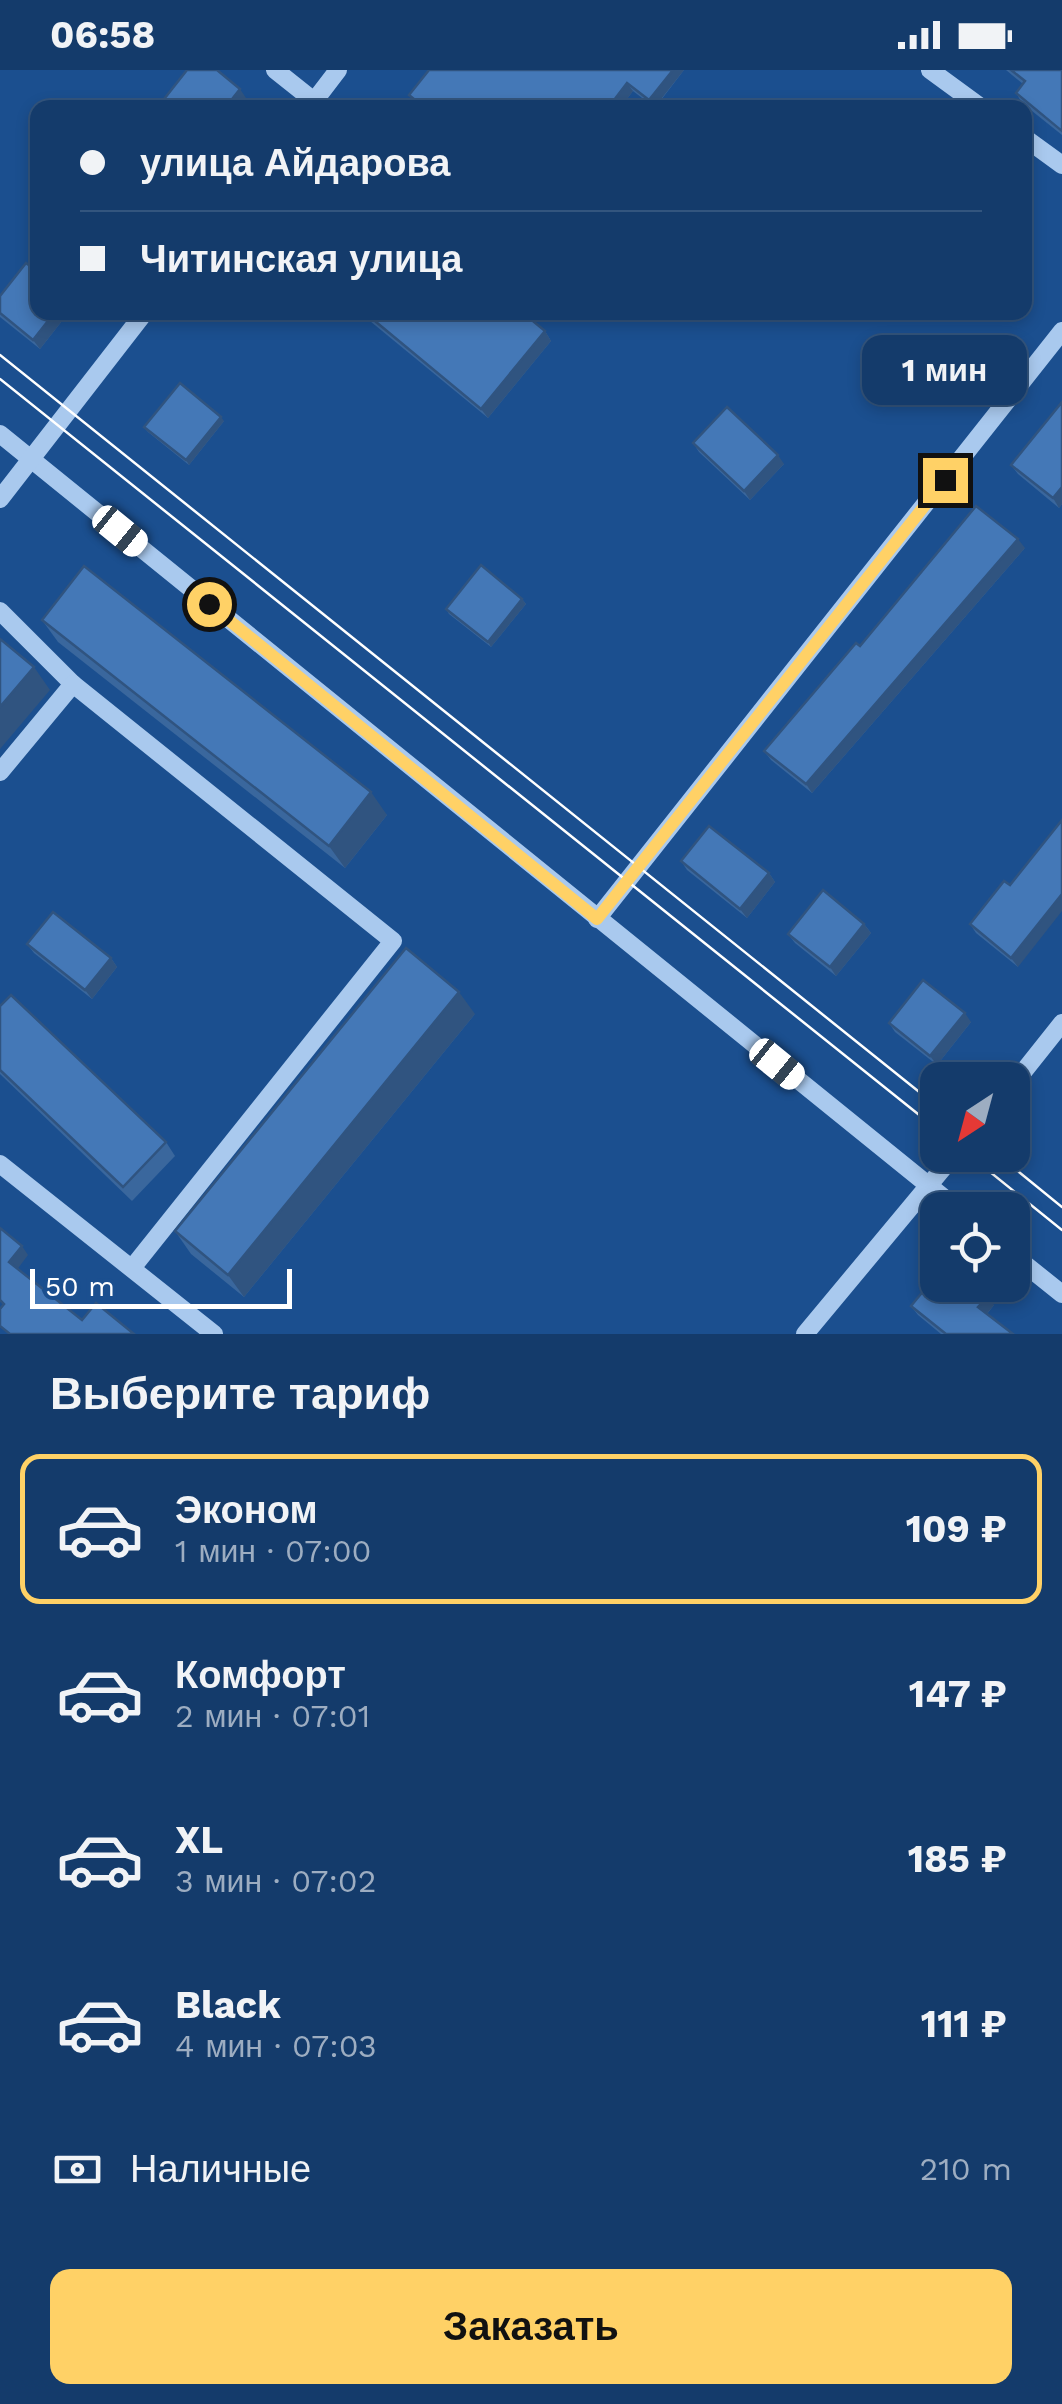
<!DOCTYPE html>
<html lang="ru">
<meta charset="utf-8">
<style>
:root{--surface:#143b6b;--page:#1d4271;--text:#f1f3f6;--muted:#9dadc1;--line:#33557e;--accent:#ffd166}
body{margin:0;font-family:"Work Sans",sans-serif;background:var(--page);color:var(--text);height:100vh;display:flex;flex-direction:column;font-size:38px;white-space:nowrap}
*{box-sizing:border-box;margin:0}
p{font-size:32px;color:var(--muted)}
.icon{flex:none;width:55px;height:55px;fill:none;stroke:currentColor;stroke-width:2;stroke-linecap:round;stroke-linejoin:round}
.map{position:relative;height:1264px;overflow:hidden}
.side{display:flex;flex-direction:column;background:var(--surface);flex:1}
.side>*{flex:none}
.hud{position:absolute;left:30px;top:30px;width:1002px;height:220px;border-radius:20px;box-shadow:0 5px 15px #0003,0 0 0 2px var(--line);display:grid;align-content:center;height:220px;padding:0 50px;background:var(--surface)}
.needle{width:65px;rotate:216deg}
.tools{position:absolute;left:920px;top:992px;display:grid;gap:20px}
.tools a{display:grid;place-items:center;width:110px;height:110px;border-radius:20px;background:var(--surface);box-shadow:0 5px 15px #0003,0 0 0 2px var(--line);font-size:50px}
.scale{position:absolute;left:30px;bottom:25px;width:262px;box-sizing:border-box;padding-left:10px;border:5px solid #fff;border-top:0;font-size:28px;line-height:35px;white-space:nowrap;color:#fff;-webkit-text-stroke:8px #1b4f8f;paint-order:stroke}
.end{position:absolute;width:45px;height:45px;margin:-22px;border:12px solid #ffd166;background:#111;box-shadow:0 0 0 5px #111}
.from{border-radius:50%}
.bubble{position:absolute;height:70px;border-radius:20px;background:var(--surface);box-shadow:0 5px 15px #0003,0 0 0 2px var(--line);font-size:32px;font-weight:700;line-height:70px;text-align:center}
.car{position:absolute;width:30px;height:60px;margin:-30px -15px;border-radius:12px;box-shadow:0 0 8px 2px #0007;background:linear-gradient(#fff 24%,#345 0 40%,#fff 0 76%,#345 0 86%,#fff 0)}
.hud b{display:flex;align-items:center;gap:35px;height:95px;font-size:38px}
.hud b+b{border-top:2px solid var(--line)}
.hud i{width:25px;height:25px;background:var(--text)}
ul{padding:0;list-style:none}
li{display:flex;align-items:center;gap:30px;height:150px;margin:0 20px 15px;padding:0 30px;border:5px solid transparent;border-radius:20px}
li div{flex:1}
li b{display:block;font-size:38px}
li em{font-style:normal;font-weight:700}
li.selected{border-color:var(--accent)}
li>.icon{width:90px;height:90px;stroke-width:1.5}
h2{padding:0 50px;font-size:45px;line-height:120px}
.pay{display:flex;align-items:center;gap:25px;height:110px;padding:0 50px;font-size:38px}
.pay p{margin-inline-start:auto}
.primary-button{display:flex;gap:20px;margin-top:auto;padding:20px 50px}
.primary-button a{flex:1;height:115px;border-radius:20px;background:var(--accent);color:#111;font-size:40px;font-weight:700;line-height:115px;text-align:center}
.status{display:flex;justify-content:space-between;align-items:center;height:70px;padding:0 50px;background:var(--surface);direction:ltr}
.status svg{height:28px;fill:currentColor}
.map>svg:first-child{display:block}
</style>
<div class="status"><b>06:58</b><svg viewBox="0 0 49 12"><path d="M0 12V9h3v3zM5 12V6h3v6zM10 12V3h3v9zM15 12V0h3v12zM26 1h20v11H26zM47 4h2v5h-2z"/></svg></div>
<div class="map">
<svg width="1062" height="1264" viewBox="0 0 1062 1264">
<rect width="100%" height="100%" fill="#1b4f8f"/>
<g fill="none" stroke-linecap="round" stroke-linejoin="round">
<!-- minor -->
<g stroke="#a9c9ee" stroke-width="18">
<polyline points="275,0 314,31"/>
<polyline points="930,0 982,38"/>
<polyline points="309,38 338,0"/>
<polyline points="1025,68 1062,95"/>
<polyline points="0,364 959,1140"/>
<polyline points="0,429 145,242"/>
<polyline points="0,541 73,614 393,871 132,1198"/>
<polyline points="0,702 73,614"/>
<polyline points="597,849 1062,261"/>
<polyline points="1012,1016 1062,953"/>
<polyline points="0,1094 214,1264"/>
<polyline points="1012,1184 1062,1224"/>
<polyline points="805,1264 954,1085"/>
</g>
<!-- tram -->
<g stroke="#fff" stroke-width="2.5">
<polyline points="0,285 938,1037"/>
<polyline points="0,309 938,1060"/>
<polyline points="969,1085 1062,1160"/>
<polyline points="998,1085 1062,1137"/>
</g>
</g>
<!-- wall -->
<g fill="#3a679d">
<polygon points="429,0 684,0 655,38 633,21 620,38 420,38 409,25"/>
<polygon points="1006,0 1062,0 1062,65 1022,33 1016,23 1023,14"/>
<polygon points="0,226 38,242 69,242 40,279 0,247"/>
<polygon points="359,242 522,242 545,261 551,271 488,348"/>
<polygon points="1062,332 1062,434 1059,438 1018,404 1011,395"/>
<polygon points="224,351 189,395 148,362 144,357"/>
<polygon points="693,373 784,394 750,430 699,382"/>
<polygon points="1025,478 812,723 771,690 764,681 860,576"/>
<polygon points="522,529 526,534 491,577 449,544 446,539"/>
<polygon points="42,550 387,745 345,798 58,572"/>
<polygon points="681,791 769,803 775,812 747,848 687,800"/>
<polygon points="1004,811 1018,897 976,863 970,854"/>
<polygon points="864,854 871,863 836,906 795,873 788,864"/>
<polygon points="27,874 111,888 117,897 92,929 34,883"/>
<polygon points="0,936 166,1072 175,1086 132,1131 0,1004"/>
<polygon points="475,944 244,1227 191,1184 175,1161"/>
<polygon points="971,952 937,995 895,962 889,953"/>
<polygon points="994,1235 987,1244 1013,1264 941,1264 918,1245 911,1236"/>
</g>
<!-- shaded-wall -->
<g fill="#305480">
<polygon points="673,0 684,0 654,38 649,30"/>
<polygon points="627,13 633,21 620,38 608,38"/>
<polygon points="240,19 246,28 239,38 225,38"/>
<polygon points="55,242 69,242 40,279 33,270"/>
<polygon points="545,261 551,271 488,348 481,339"/>
<polygon points="221,347 224,351 189,395 186,390"/>
<polygon points="778,385 784,394 750,430 744,421"/>
<polygon points="1062,417 1062,434 1059,438 1053,428"/>
<polygon points="1018,469 1025,478 812,723 806,714"/>
<polygon points="522,529 526,534 491,577 488,572"/>
<polygon points="34,597 50,620 0,679 0,637"/>
<polygon points="371,722 387,745 345,798 329,776"/>
<polygon points="769,803 775,812 747,848 740,839"/>
<polygon points="1062,824 1062,841 1018,897 1011,888"/>
<polygon points="864,854 871,863 836,906 830,897"/>
<polygon points="111,888 117,897 92,929 85,920"/>
<polygon points="459,922 475,944 244,1227 228,1205"/>
<polygon points="965,943 971,952 937,995 930,986"/>
<polygon points="22,1176 28,1185 16,1201 9,1192"/>
<polygon points="988,1226 994,1235 985,1246 978,1237"/>
</g>
<!-- building -->
<g fill="#4478b7" stroke="#305480" stroke-width="2.5">
<polygon points="187,0 217,0 240,19 225,38 157,38"/>
<polygon points="429,0 673,0 649,30 627,13 608,38 477,38 471,33 467,38 425,38 409,25"/>
<polygon points="1011,0 1062,0 1062,61 1016,23 1025,11"/>
<polygon points="26,193 38,202 38,242 55,242 33,270 0,243 0,226"/>
<polygon points="364,242 522,242 545,261 481,339"/>
<polygon points="180,313 221,347 186,390 144,357"/>
<polygon points="1062,332 1062,417 1053,428 1011,395"/>
<polygon points="727,337 778,385 744,421 693,373"/>
<polygon points="976,436 1018,469 806,714 764,681 856,573 860,576"/>
<polygon points="481,495 522,529 488,572 446,539"/>
<polygon points="84,496 371,722 329,776 42,550"/>
<polygon points="0,569 34,597 0,637"/>
<polygon points="1062,750 1062,824 1011,888 970,854 1004,811 1010,815"/>
<polygon points="709,756 769,803 740,839 681,791"/>
<polygon points="823,820 864,854 830,897 788,864"/>
<polygon points="53,842 111,888 85,920 27,874"/>
<polygon points="406,878 459,922 228,1205 175,1161"/>
<polygon points="923,910 965,943 930,986 889,953"/>
<polygon points="11,925 166,1072 123,1117 0,1000 0,936"/>
<polygon points="0,1158 22,1176 9,1192 82,1250 96,1233 134,1264 10,1264 0,1256 0,1239 4,1234 0,1230"/>
<polygon points="938,1203 938,1215 974,1215 988,1226 978,1237 1013,1264 946,1264 911,1236"/>
</g>
<g fill="none" stroke-linecap="round" stroke-linejoin="round">
<!-- route -->
<polyline stroke="#ffd166" stroke-width="12" points="209,534 597,849 945,410"/>
</g>
</svg>
<div class="tools">
<a><svg class="needle" viewBox="-14 -14 28 28"><path d="M0-13l5 13h-10z" fill="#e53935"/><path d="M0 13l5-13h-10z" fill="#9dadc1"/></svg></a>
<a><svg class="icon" aria-label="locate" viewBox="0 0 24 24"><circle cx="12" cy="12" r="6"/><path d="M12 2v4M12 18v4M2 12h4M18 12h4"/></svg></a>
</div>
<div class="scale">50 m</div>
<i class="end from" style="left:209px;top:534px"></i>
<i class="end" style="left:945px;top:410px"></i>
<div class="bubble" style="left:862px;top:265px;width:165px">1 мин</div>
<i class="car" style="left:120px;top:461px;rotate:129deg"></i>
<i class="car" style="left:777px;top:994px;rotate:129deg"></i>
<div class="hud">
<b><i class="from"></i>улица Айдарова</b>
<b><i></i>Читинская улица</b>
</div>
</div>
<section class="side">
<h2>Выберите тариф</h2>
<ul>
<li class="selected"><svg class="icon" aria-label="car" viewBox="0 0 24 24"><path d="M5 17H2v-5l4-1 3-4h7l3 4 3 1v5h-3M9 17h6M6 11h13"/><circle cx="7" cy="17" r="2"/><circle cx="17" cy="17" r="2"/></svg><div><b>Эконом</b><p>1 мин · 07:00</p></div><em>109 ₽</em></li>
<li><svg class="icon" aria-label="car" viewBox="0 0 24 24"><path d="M5 17H2v-5l4-1 3-4h7l3 4 3 1v5h-3M9 17h6M6 11h13"/><circle cx="7" cy="17" r="2"/><circle cx="17" cy="17" r="2"/></svg><div><b>Комфорт</b><p>2 мин · 07:01</p></div><em>147 ₽</em></li>
<li><svg class="icon" aria-label="car" viewBox="0 0 24 24"><path d="M5 17H2v-5l4-1 3-4h7l3 4 3 1v5h-3M9 17h6M6 11h13"/><circle cx="7" cy="17" r="2"/><circle cx="17" cy="17" r="2"/></svg><div><b>XL</b><p>3 мин · 07:02</p></div><em>185 ₽</em></li>
<li><svg class="icon" aria-label="car" viewBox="0 0 24 24"><path d="M5 17H2v-5l4-1 3-4h7l3 4 3 1v5h-3M9 17h6M6 11h13"/><circle cx="7" cy="17" r="2"/><circle cx="17" cy="17" r="2"/></svg><div><b>Black</b><p>4 мин · 07:03</p></div><em>111 ₽</em></li>
</ul>
<div class="pay"><svg class="icon" aria-label="cash" viewBox="0 0 24 24"><path d="M3 7h18v10H3z"/><circle cx="12" cy="12" r="2"/></svg>Наличные<p>210 m</p></div>
<div class="primary-button"><a>Заказать</a></div>
</section>
